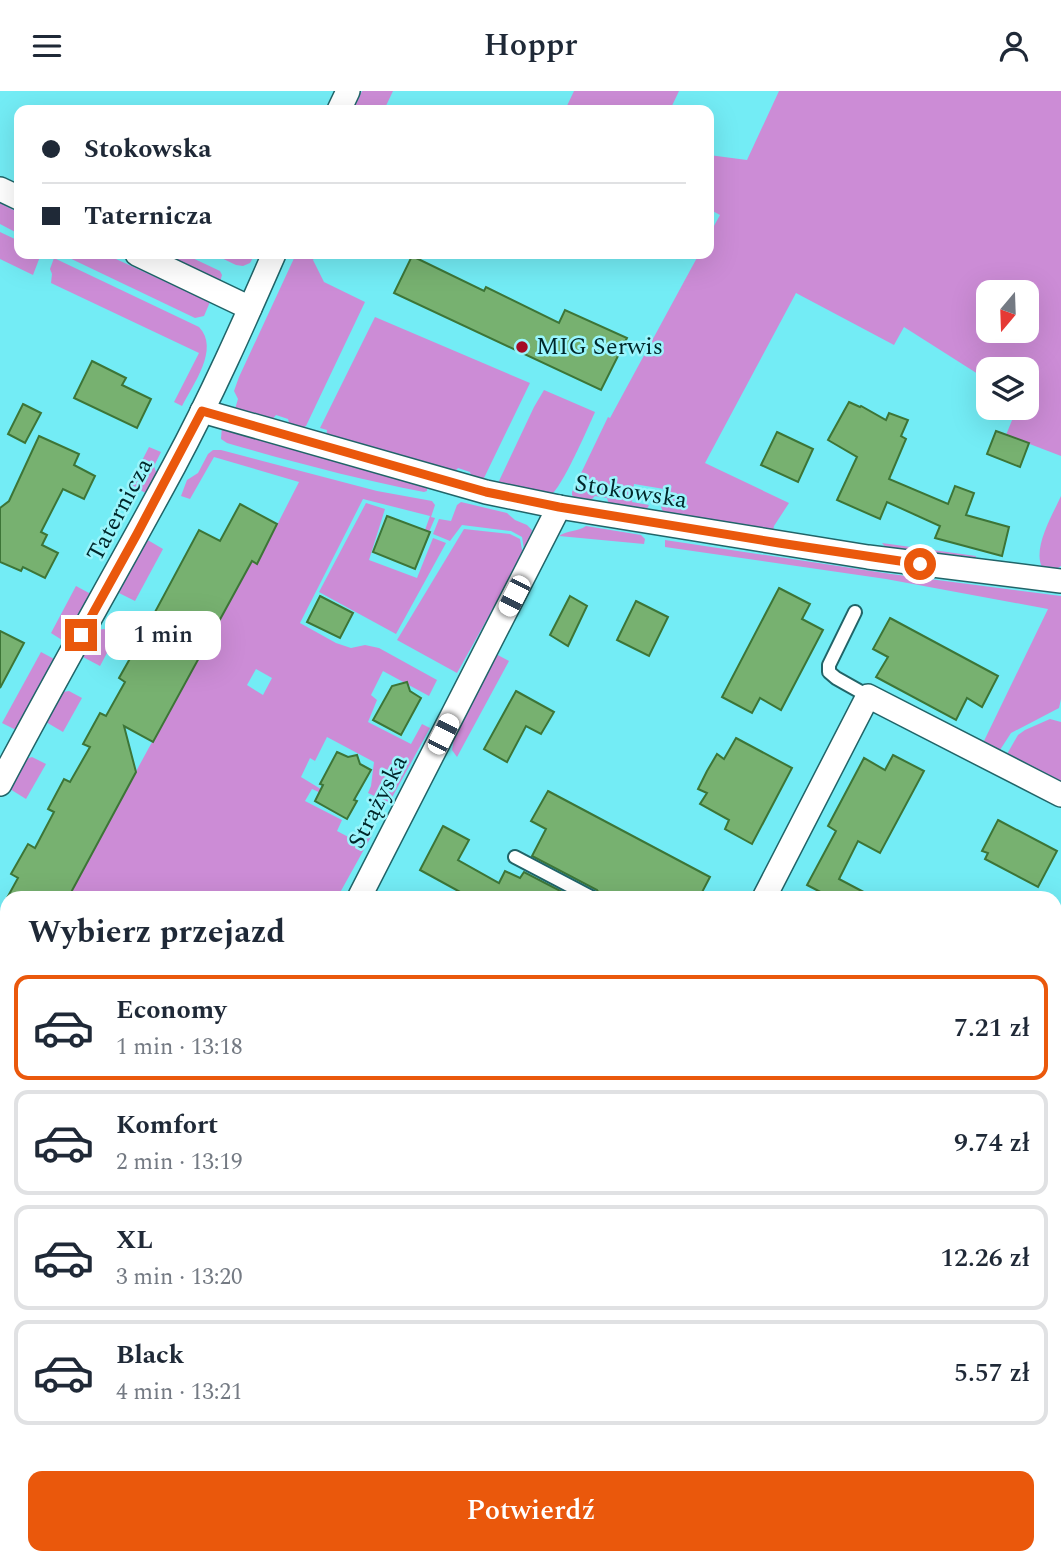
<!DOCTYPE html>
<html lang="pl">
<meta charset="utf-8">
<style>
:root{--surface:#fff;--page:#f2f2f3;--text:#1f2937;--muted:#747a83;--line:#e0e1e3;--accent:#ea580c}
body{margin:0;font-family:Spectral,serif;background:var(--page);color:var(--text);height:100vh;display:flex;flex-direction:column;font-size:26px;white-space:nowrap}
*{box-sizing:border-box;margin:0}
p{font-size:23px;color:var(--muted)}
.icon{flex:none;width:38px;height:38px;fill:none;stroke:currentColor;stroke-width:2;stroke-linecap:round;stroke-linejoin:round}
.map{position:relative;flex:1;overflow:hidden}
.details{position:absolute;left:0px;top:800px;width:1062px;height:674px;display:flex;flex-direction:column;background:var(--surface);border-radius:21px 21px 0 0;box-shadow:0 7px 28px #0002}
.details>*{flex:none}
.guide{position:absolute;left:14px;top:14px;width:700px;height:154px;border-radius:14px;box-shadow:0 7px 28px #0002;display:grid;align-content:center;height:154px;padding:0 28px;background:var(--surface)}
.needle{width:46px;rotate:199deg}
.buttons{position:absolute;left:976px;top:189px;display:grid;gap:14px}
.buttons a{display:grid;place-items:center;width:63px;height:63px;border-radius:14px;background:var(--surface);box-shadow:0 7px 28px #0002;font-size:35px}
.end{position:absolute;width:32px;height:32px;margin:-16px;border:9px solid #ea580c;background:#fff;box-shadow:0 0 0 4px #fff}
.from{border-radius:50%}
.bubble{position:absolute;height:49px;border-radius:14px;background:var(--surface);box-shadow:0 7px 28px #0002;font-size:23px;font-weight:600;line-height:49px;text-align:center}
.car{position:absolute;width:21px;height:42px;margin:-21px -10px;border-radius:9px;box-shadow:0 0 5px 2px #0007;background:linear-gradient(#fff 24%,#345 0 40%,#fff 0 76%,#345 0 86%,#fff 0)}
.guide b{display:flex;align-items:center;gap:24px;height:66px;font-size:26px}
.guide b+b{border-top:2px solid var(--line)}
.guide i{width:18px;height:18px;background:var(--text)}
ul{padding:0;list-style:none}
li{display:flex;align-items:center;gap:21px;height:105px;margin:0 14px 10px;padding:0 14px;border:4px solid var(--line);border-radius:14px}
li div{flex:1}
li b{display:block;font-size:26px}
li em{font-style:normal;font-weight:600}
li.active{border-color:var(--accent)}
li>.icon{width:63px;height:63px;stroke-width:1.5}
h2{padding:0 28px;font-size:32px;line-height:84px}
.cta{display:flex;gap:14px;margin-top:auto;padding:14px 28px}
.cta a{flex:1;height:80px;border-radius:14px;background:var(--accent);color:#fff;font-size:28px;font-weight:600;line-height:80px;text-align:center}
header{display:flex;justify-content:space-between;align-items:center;height:91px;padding:0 28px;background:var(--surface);font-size:32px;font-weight:600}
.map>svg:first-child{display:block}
</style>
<header><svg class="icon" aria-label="menu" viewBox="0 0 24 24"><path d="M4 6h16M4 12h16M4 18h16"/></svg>Hoppr<svg class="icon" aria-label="person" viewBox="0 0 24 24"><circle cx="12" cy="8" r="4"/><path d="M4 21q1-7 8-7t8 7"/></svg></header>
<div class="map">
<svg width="1061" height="1472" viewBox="0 0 1061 1472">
<rect width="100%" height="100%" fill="#73ecf5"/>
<!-- green -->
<g fill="#cc8cd6" fill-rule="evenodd">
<polygon points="362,0 393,0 384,19 353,19"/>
<polygon points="574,0 679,0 670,19 565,19"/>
<path d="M779 0H1061V365L1006 344 1017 317H1027V278H989V290L904 236 894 254 796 202 705 372 789 412 774 435 773 440 664 423 661 416 664 398 634 393 632 411 649 414 646 420 609 414 607 407 595 405 589 411 575 409 572 404V401L608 326 610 327 699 163H709V144L720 124 709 118V64L747 69ZM989 201H1027V240H989Z"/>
<polygon points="0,112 19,122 19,143 0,133"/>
<polygon points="0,141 19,150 19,163 41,163 33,184 0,168"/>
<polygon points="61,163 105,163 210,211 204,225 195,227"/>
<polygon points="168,163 184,163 220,180 222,184 220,191 169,166"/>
<polygon points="213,163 255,163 250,172 243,175 236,174"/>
<polygon points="296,163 316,163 313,169 324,191 365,211 306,335 300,338 290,336 288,328 276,324 271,330 235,318 238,308 234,300 239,286"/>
<path d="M54 167 199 236C220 258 193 293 182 315L174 311 199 262 51 192 52 183 50 178Z"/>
<polygon points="375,226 530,292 484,387 479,390 472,388 470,381 458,377 453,383 326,346 327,339 320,337"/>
<path d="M544 299 595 321C588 337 562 397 550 405L501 395 499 390 534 316Z"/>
<path d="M222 335 427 396V400L424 401C357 388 293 371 227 352L221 348Z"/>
<polygon points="149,356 161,361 154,375 157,384 147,403 130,393"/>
<path d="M213 359H221L377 400 432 410 435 414 431 426 435 427 429 441 425 439 430 425 363 408 300 532 336 552 351 557 365 554 379 557 437 589 429 605 383 580 371 604 377 609 368 631 411 653 422 633 430 637 389 712 368 702 371 695 374 671 327 646 315 670 310 667 301 686 324 700 323 703 312 698 305 710 342 729 337 740 358 751 365 740 372 744 337 807H67L188 585 232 459 257 473 299 391 214 366 190 408 181 405 187 389 198 382 208 363ZM256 578 272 587 263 604 247 594Z"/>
<path d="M1061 405V475L1055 479 1043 478C1031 459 1053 423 1061 405Z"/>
<polygon points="461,411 507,422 515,429 527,434 532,439 528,462 525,464 522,446 511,440 462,434 450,450 433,443 439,428 451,430 457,414"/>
<polygon points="366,412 385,418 369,469 417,487 433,447 446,452 396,543 319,501"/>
<path d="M586 435 641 444 645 448 644 453 559 445C568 439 577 441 586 435Z"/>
<polygon points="464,438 510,443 520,448 523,464 457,582 397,549"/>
<polygon points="146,448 163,458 135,510 119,502"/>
<polygon points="665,449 891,483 1061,505 1061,608 1059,617 1011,642 1000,659 983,652 1048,518 886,488 665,456"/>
<polygon points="882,452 976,465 975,470 887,458"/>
<polygon points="76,495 89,502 90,508 68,548 62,549 51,542"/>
<polygon points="104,538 116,545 100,575 83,566 97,539"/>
<polygon points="41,561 56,569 20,636 14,638 2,632"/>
<polygon points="494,562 509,570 457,666 452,659 454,647"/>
<polygon points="69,600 82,607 63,641 46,631 63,601"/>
<polygon points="1050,628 1061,631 1061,692 1007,663 1018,644 1025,639"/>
<polygon points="32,666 46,673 26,708 10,698 26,668"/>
<polygon points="0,907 7,911 7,951 0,947"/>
<polygon points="7,967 7,1105 0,1118 0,980"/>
<polygon points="8,1466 125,1467 122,1472 6,1472"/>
</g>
<!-- building -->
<g fill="#77b170" stroke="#3d7537" stroke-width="2">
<polygon points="412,165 484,200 486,196 559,232 565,219 627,247 601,299 394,202"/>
<polygon points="92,270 126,287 122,294 151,308 137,337 74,307"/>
<polygon points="849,311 860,316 861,315 886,329 889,322 908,329 901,345 906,348 889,388 948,413 955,395 974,402 966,424 1009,436 1002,465 935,447 940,435 887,411 880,428 837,409 857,366 828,349"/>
<polygon points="23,313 41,322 25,352 8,343"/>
<polygon points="996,340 1029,352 1020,376 987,363"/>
<polygon points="777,341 813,358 798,391 761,374"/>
<polygon points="39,345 79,363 74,374 95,385 84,408 63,398 41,441 47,444 42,454 58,462 45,487 23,476 21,480 0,471 0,417 9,410"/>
<polygon points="240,413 277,433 257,473 252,470 153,651 124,635 136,681 68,807 7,807 18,787 11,783 28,753 35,757 54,721 48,718 64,688 70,691 90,656 83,653 100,622 106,625 125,591 119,587 136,557 141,560 162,525 155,521 199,439 220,450"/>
<polygon points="387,425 430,441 415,478 373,461"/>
<polygon points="779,497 810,513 802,528 823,539 781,619 760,607 752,622 722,606"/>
<polygon points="320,505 353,522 340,547 307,531"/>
<polygon points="570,505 587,515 568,555 550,544"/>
<polygon points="636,510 668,526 649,565 617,549"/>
<polygon points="890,527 998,585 982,616 967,607 956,629 876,586 888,566 873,558"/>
<polygon points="0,540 24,552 0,597"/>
<polygon points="407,591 410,600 421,607 401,644 373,629 392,595"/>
<polygon points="516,600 554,621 541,643 526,635 507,671 484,658"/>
<polygon points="736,647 792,677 752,753 725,738 729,729 700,713 707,702 698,698 707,680 717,663 724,668"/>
<polygon points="337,661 348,666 357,664 360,673 371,679 354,709 357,710 347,728 315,710 323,694 320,693"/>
<polygon points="893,664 924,680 880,762 858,750 839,788 875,807 832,807 807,794 836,740 828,735 864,667 885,679"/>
<polygon points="548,700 710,786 699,807 602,807 597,799 532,765 546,738 531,730"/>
<polygon points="998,729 1057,760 1038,796 985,768 988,762 982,760"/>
<polygon points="443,735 469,749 458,769 499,792 505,780 520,787 524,781 574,807 471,807 420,779"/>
</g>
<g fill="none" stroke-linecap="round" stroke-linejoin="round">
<!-- service casing -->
<g stroke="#216468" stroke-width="16">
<g id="service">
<polyline points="855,521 829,574 829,581 836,587 868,605"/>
<polyline points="515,766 593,807"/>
<polyline points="1055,944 1061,947"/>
<polyline points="1055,1079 1061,1082"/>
</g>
</g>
<!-- minor casing -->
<g stroke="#216468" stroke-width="26">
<g id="minor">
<polyline points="339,19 348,0"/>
<polyline points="0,98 19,107"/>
<polyline points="137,163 250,217"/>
<polyline points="202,320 486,401 559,416 868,466 1061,490"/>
<path d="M0 693C56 586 117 481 174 375 211 306 243 234 274 163"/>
<polyline points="359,807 559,416"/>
<polyline points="764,807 868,605 1061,704"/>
<polyline points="1055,862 1061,851"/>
<polyline points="1055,1255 1061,1244"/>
<polyline points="0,1467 7,1453"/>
<polyline points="254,1472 257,1466"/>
<polyline points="443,1472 446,1466"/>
<polyline points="713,1472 716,1466"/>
<polyline points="941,1472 944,1466"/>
</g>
</g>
<!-- service -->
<use href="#service" stroke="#fff" stroke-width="12"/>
<!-- minor -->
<use href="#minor" stroke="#fff" stroke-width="23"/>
</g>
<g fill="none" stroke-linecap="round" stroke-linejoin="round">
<!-- route -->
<polyline stroke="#ea580c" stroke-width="9" points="81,544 137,443 202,320 486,401 559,416 779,452 920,473"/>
</g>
<!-- markers -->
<circle fill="#a50b26" stroke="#9af5fc" stroke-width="2.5" cx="522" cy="256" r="7"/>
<g text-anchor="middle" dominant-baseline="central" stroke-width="5" stroke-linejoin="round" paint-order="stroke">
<!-- poi labels -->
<g font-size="24" fill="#00272a" stroke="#9af5fc" text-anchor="start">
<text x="536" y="256">MIG Serwis</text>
</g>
<!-- street labels -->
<g font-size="24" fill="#00272a" stroke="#9af5fc">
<text transform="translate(631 401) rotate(9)">Stokowska</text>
<text transform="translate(120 419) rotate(-62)">Taternicza</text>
<text transform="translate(378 711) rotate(-63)">Strążyska</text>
</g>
</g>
</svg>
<div class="buttons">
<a><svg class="needle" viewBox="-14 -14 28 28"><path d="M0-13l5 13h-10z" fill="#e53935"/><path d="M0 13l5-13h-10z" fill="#747a83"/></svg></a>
<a><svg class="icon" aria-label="layers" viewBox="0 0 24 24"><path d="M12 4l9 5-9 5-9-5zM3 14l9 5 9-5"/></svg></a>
</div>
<i class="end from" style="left:920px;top:473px"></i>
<i class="end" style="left:81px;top:544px"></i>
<div class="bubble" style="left:105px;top:520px;width:116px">1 min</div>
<i class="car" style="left:514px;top:505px;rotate:207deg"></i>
<i class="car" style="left:443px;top:643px;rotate:27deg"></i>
<div class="guide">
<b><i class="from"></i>Stokowska</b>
<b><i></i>Taternicza</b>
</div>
<section class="details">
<h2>Wybierz przejazd</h2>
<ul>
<li class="active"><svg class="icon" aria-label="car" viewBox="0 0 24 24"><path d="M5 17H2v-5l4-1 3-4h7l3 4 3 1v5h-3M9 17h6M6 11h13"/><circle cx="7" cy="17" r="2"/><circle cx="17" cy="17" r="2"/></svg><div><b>Economy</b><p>1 min · 13:18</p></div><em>7.21 zł</em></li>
<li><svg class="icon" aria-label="car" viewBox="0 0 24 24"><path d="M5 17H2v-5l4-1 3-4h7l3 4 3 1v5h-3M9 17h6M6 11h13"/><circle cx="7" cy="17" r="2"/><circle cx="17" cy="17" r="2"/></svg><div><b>Komfort</b><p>2 min · 13:19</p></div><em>9.74 zł</em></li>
<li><svg class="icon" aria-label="car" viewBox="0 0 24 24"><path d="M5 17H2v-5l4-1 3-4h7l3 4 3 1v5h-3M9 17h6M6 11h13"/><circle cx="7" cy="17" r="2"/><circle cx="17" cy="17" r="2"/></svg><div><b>XL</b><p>3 min · 13:20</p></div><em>12.26 zł</em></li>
<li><svg class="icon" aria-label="car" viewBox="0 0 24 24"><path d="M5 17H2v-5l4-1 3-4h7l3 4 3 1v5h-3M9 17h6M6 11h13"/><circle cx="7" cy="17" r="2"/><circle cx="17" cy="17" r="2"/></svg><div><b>Black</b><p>4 min · 13:21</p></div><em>5.57 zł</em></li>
</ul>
<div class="cta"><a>Potwierdź</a></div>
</section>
</div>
